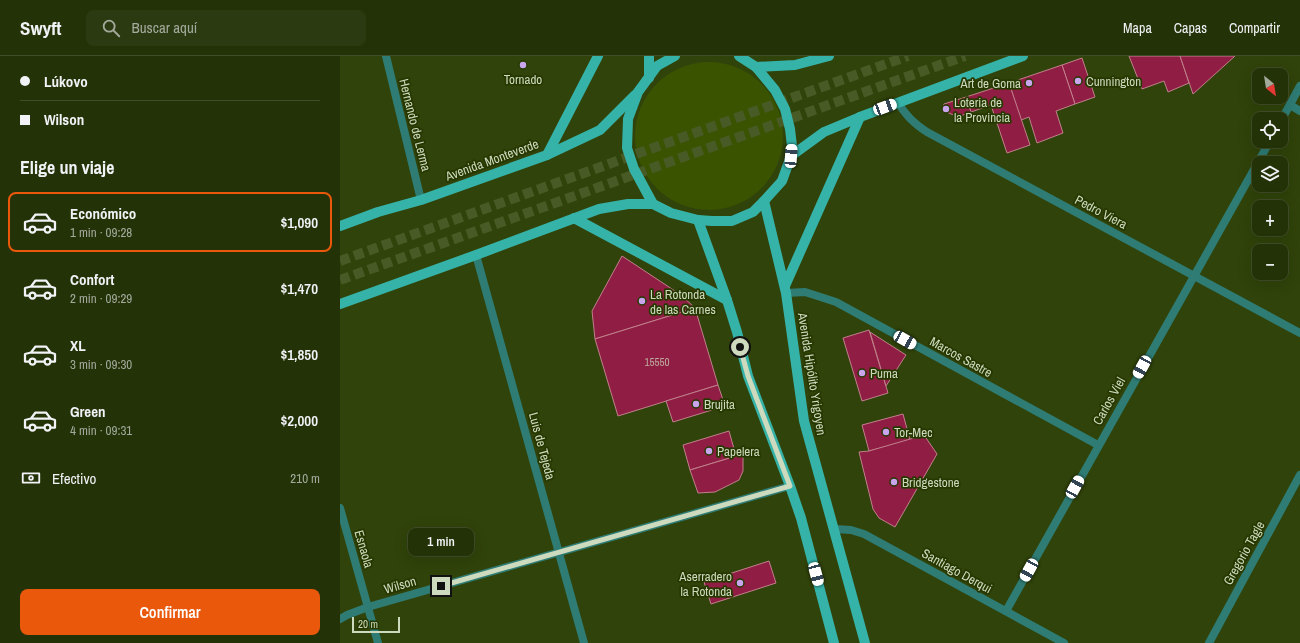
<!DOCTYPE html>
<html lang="es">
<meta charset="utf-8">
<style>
:root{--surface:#243208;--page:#2c3a12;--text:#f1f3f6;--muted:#a3aa9c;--line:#414d29;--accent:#ea580c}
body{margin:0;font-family:"Archivo Narrow",sans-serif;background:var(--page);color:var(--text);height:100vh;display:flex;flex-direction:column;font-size:15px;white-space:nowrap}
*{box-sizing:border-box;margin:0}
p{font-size:13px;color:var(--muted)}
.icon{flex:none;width:22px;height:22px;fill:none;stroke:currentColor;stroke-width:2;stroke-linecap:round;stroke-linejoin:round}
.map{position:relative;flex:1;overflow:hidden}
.details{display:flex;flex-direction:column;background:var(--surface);width:340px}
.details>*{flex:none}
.top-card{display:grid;align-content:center;height:88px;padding:0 20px;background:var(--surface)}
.needle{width:26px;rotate:150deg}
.buttons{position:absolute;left:912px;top:12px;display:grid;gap:8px}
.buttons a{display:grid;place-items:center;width:36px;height:36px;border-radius:8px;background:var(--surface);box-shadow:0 4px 16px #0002,0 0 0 1px var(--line);font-size:20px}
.scale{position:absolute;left:12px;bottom:10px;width:48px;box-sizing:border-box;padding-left:4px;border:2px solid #cddabd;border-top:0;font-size:11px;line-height:14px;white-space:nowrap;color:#cddabd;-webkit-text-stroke:3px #263800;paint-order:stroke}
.end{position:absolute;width:18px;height:18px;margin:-9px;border:5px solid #cddabd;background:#111;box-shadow:0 0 0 2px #111}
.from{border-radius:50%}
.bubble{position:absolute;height:28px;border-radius:8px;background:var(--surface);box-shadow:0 4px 16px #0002,0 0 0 1px var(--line);font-size:13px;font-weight:600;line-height:28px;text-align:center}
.car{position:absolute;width:12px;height:24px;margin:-12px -6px;border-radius:5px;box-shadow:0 0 3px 1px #0007;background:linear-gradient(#fff 24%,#345 0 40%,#fff 0 76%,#345 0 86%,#fff 0)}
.top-card b{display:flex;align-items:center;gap:14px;height:38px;font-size:15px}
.top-card b+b{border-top:1px solid var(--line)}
.top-card i{width:10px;height:10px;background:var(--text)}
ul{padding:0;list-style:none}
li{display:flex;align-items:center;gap:12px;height:60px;margin:0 8px 6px;padding:0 12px;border:2px solid transparent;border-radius:8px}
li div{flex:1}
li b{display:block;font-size:15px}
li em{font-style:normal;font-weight:600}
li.current{border-color:var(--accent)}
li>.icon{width:36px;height:36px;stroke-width:1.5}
h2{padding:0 20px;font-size:18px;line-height:48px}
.pay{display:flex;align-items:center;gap:10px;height:44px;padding:0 20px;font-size:15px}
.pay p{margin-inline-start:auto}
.primary-button{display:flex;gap:8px;margin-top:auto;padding:8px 20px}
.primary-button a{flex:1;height:46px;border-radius:8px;background:var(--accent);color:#fff;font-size:16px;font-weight:600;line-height:46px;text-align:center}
header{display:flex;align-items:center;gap:24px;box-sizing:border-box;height:56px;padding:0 20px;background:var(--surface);border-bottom:1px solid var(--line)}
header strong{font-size:19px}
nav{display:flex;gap:22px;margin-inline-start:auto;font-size:14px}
.search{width:280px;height:36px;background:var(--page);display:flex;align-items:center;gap:10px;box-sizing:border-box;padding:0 14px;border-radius:8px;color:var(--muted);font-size:15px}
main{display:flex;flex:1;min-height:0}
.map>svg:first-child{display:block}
</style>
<header>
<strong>Swyft</strong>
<div class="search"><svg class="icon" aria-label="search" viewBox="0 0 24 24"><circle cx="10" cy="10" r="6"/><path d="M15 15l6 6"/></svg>Buscar aquí</div>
<nav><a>Mapa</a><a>Capas</a><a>Compartir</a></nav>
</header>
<main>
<section class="details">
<div class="top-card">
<b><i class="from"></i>Lúkovo</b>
<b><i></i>Wilson</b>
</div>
<h2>Elige un viaje</h2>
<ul>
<li class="current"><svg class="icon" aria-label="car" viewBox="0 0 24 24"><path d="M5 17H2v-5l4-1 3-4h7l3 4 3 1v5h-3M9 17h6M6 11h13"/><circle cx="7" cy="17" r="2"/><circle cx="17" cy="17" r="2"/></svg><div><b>Económico</b><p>1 min · 09:28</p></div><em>$1,090</em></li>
<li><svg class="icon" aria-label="car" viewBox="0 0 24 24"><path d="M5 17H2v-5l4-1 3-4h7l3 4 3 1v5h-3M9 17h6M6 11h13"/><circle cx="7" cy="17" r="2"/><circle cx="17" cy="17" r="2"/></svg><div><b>Confort</b><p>2 min · 09:29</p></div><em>$1,470</em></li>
<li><svg class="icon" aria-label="car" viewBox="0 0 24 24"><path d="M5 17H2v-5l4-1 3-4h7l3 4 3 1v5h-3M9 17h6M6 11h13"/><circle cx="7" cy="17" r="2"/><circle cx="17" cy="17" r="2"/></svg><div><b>XL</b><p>3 min · 09:30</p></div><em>$1,850</em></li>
<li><svg class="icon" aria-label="car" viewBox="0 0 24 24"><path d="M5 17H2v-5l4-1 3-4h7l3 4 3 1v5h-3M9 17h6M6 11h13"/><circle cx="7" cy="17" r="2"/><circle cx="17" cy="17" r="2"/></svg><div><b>Green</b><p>4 min · 09:31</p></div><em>$2,000</em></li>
</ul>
<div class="pay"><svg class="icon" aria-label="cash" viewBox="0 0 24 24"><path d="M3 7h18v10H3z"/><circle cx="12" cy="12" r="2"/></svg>Efectivo<p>210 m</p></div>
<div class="primary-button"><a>Confirmar</a></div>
</section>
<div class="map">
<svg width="960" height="587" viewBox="0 0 960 587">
<rect width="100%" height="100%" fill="#30430a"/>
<!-- green -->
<circle fill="#3a5300" cx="369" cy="80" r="74"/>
<!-- building -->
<g fill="#901d43" stroke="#c1808c">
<polygon points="789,0 840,0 849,27 828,36 824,25 802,33"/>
<polygon points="840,0 895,0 853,38"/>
<polygon points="742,2 755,41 735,48 722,9"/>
<polygon points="722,9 735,48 716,55 723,77 697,87 689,61 681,64 669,27"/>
<polygon points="669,27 690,89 667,97 651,49 631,56 626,41"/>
<polygon points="626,41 631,56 618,61 602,54 604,48"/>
<polygon points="282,200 341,239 355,252 255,283 252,255"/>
<polygon points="355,252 378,329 278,360 255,283"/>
<polygon points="529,274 548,337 522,345 503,282"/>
<polygon points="530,276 566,299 546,330"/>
<polygon points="378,329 385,350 333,366 326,345"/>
<polygon points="563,358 570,384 529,395 522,369"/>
<polygon points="389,375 396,400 350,414 343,389"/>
<polygon points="584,379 597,398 555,471 539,462 533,453 519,396 529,395"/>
<polygon points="403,398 403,415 399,424 375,436 358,437 350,414"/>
<polygon points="429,505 436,527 371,548 364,526"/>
</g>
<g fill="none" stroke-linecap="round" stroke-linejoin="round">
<!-- primary-tunnel -->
<g stroke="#485a25" stroke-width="10" stroke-dasharray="10 5" stroke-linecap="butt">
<polyline points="0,205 568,0"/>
<polyline points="0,224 625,0"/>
</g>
<!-- minor -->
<g stroke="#2e7c74" stroke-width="8">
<polyline points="46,0 81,144"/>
<path d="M558 47C567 60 573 67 587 76L960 277"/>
<polyline points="950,49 960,55"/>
<polyline points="941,65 960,30"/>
<polyline points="136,199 244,587"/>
<polyline points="446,237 465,236 496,246 758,389"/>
<polyline points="0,452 38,587"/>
<polyline points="495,473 511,474 524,478 724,587"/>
<polyline points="666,555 930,85"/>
<polyline points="0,563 7,559 28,551 450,430"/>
<polyline points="869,587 960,419"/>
</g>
<!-- primary -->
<g stroke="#36b3a8" stroke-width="10">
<polyline points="335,0 317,10 298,36 288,63 287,92 294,113 313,148 331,157 358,164 372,165 392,165 413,156 424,145 442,125 451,100 452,90 450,73 445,53 435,34 416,11 399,0"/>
<polyline points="416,11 455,9 489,0"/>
<polyline points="309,22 309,0"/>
<polyline points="207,99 258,0"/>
<polyline points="451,100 484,76 520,61 683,0"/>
<polyline points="424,145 446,237 464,365 525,587"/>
<polyline points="234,162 387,244"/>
<polyline points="358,164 387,244 397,276 408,320 450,430 461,462 494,587"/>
<polyline points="0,170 38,156 81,144 207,99 260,74 295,39"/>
<polyline points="445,230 520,61"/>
<polyline points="0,248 136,199 259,153 288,148 313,148"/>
</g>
</g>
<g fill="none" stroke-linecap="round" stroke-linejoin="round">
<!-- route -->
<polyline stroke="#cddabd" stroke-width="5" points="101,530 450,430 408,320 400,291"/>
</g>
<!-- markers -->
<g fill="#c9a5ee" stroke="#263800" stroke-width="1.5">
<circle cx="183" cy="9" r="4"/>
<circle cx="738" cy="25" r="4"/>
<circle cx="689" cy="27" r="4"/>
<circle cx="606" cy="53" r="4"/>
<circle cx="302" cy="245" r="4"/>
<circle cx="522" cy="317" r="4"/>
<circle cx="356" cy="348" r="4"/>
<circle cx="546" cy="376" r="4"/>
<circle cx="369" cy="395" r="4"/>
<circle cx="554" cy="426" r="4"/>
<circle cx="400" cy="527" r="4"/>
</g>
<g text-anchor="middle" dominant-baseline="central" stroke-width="3.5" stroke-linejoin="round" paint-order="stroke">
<!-- number labels -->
<g font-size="11" fill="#beab9e">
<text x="317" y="306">15550</text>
</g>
<!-- poi labels -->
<g font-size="13" fill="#cddabd" stroke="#263800" text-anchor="start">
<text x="183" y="23" text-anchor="middle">Tornado</text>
<text x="746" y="25">Cunnington</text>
<text x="681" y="27" text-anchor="end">Art de Goma</text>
<text x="614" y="46">Loteria de<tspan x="614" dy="15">la Provincia</tspan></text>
<text x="310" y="238">La Rotonda<tspan x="310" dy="15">de las Carnes</tspan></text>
<text x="530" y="317">Puma</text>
<text x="364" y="348">Brujita</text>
<text x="554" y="376">Tor-Mec</text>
<text x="377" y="395">Papelera</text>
<text x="562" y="426">Bridgestone</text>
<text x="392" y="520" text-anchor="end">Aserradero<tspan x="392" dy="15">la Rotonda</tspan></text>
</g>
<!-- street labels -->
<g font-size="13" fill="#cddabd" stroke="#263800">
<text transform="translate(75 69) rotate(76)">Hernando de Lerma</text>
<text transform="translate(152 104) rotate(-20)">Avenida Monteverde</text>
<text transform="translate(761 156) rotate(28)">Pedro Viera</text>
<text transform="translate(621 301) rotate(29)">Marcos Sastre</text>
<text transform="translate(472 318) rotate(81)">Avenida Hipólito Yrigoyen</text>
<text transform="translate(769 345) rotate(-61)">Carlos Viel</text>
<text transform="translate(202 390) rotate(75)">Luis de Tejeda</text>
<text transform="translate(24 493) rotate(74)">Esnaola</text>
<text transform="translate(904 497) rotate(-61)">Gregorio Tagle</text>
<text transform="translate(617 515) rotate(29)">Santiago Derqui</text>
<text transform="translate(60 529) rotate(-16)">Wilson</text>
</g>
</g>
</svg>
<div class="buttons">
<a><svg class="needle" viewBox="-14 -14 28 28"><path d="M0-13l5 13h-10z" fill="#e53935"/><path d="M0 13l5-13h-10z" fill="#a3aa9c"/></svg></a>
<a><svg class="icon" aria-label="locate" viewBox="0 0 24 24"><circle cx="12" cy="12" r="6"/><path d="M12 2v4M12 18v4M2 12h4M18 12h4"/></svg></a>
<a><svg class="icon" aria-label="layers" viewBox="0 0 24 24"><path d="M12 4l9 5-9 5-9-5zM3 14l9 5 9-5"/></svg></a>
<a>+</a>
<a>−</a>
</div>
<div class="scale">20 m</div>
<i class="end from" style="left:400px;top:291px"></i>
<i class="end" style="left:101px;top:530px"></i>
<div class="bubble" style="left:68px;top:472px;width:66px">1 min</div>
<i class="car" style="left:545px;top:51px;rotate:70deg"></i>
<i class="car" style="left:451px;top:100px;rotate:4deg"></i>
<i class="car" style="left:565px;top:284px;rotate:119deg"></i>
<i class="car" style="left:802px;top:311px;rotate:209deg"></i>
<i class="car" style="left:735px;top:431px;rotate:29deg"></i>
<i class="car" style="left:689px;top:514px;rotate:209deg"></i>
<i class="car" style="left:476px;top:518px;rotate:165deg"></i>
</div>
</main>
